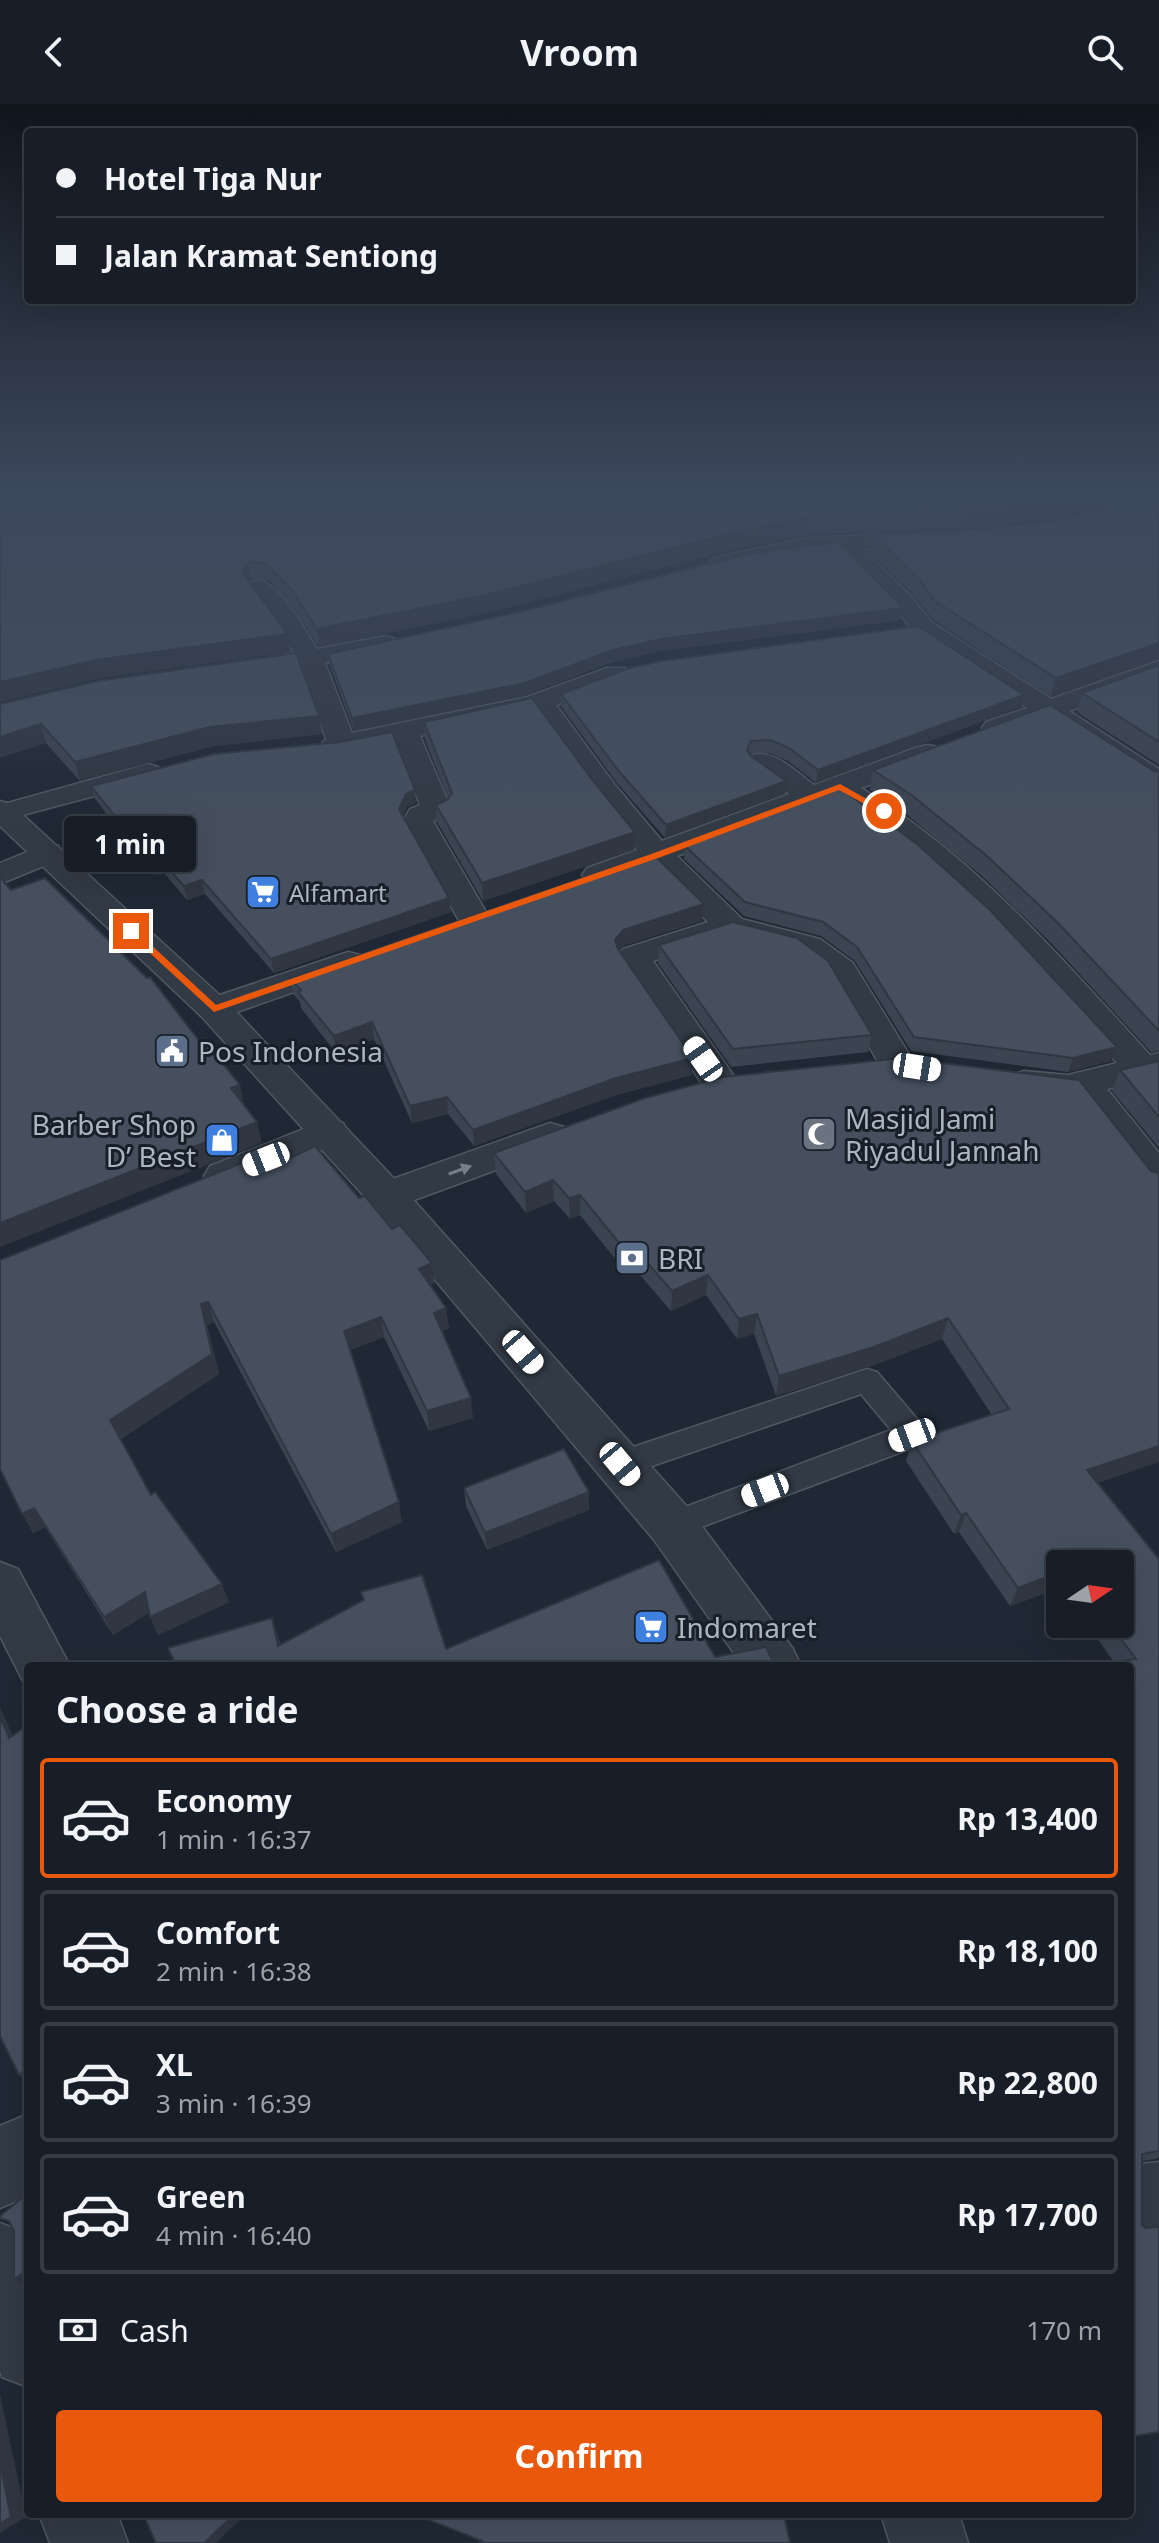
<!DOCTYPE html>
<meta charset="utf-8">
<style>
:root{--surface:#171e27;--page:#20272f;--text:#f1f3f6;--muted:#9ea2a7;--line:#363c44;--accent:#ea580c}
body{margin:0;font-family:"Noto Sans",sans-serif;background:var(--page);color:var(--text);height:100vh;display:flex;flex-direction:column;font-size:30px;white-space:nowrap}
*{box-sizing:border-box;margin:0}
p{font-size:26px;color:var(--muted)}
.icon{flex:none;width:44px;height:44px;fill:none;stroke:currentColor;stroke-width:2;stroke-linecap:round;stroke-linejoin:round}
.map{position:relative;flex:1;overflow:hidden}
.drawer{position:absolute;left:24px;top:1558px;width:1110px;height:856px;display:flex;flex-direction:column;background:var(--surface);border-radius:8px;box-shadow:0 8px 32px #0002,0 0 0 2px var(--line)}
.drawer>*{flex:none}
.hud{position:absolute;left:24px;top:24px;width:1112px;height:176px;border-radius:8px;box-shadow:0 8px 32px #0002,0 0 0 2px var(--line);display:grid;align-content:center;height:176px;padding:0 32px;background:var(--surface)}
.needle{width:52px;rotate:77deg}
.tools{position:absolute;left:1046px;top:1446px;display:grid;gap:16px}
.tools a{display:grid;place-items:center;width:88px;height:88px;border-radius:8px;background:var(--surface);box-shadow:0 8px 32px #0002,0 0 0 2px var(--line);font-size:40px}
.end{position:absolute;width:36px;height:36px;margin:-18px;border:10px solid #ea580c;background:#fff;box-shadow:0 0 0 4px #fff}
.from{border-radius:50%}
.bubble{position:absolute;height:56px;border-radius:8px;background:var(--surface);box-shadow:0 8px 32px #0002,0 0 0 2px var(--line);font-size:26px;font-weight:700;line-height:56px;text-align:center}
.car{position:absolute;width:24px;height:48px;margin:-24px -12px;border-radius:10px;box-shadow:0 0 6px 2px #0007;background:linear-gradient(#fff 24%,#345 0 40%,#fff 0 76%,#345 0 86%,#fff 0)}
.hud b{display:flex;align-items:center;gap:28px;height:76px;font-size:30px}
.hud b+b{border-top:2px solid var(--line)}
.hud i{width:20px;height:20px;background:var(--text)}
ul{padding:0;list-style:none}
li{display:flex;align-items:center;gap:24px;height:120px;margin:0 16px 12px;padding:0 16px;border:4px solid var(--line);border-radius:8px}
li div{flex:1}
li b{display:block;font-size:30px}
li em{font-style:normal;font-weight:700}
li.active{border-color:var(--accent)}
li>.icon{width:72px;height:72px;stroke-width:1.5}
h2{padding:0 32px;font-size:36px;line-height:96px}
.pay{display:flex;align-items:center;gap:20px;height:88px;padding:0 32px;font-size:30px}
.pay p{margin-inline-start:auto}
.action{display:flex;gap:16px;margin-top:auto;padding:16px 32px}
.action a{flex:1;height:92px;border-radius:8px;background:var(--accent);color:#fff;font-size:32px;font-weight:700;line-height:92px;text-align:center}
header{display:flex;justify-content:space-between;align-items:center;height:104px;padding:0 32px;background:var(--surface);font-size:36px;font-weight:700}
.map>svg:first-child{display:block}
</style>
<header><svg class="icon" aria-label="back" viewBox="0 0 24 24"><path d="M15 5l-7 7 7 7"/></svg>Vroom<svg class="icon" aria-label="search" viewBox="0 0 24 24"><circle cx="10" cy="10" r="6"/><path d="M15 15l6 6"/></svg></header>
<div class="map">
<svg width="1159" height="2439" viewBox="0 0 1159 2439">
<rect width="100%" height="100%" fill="#1f2834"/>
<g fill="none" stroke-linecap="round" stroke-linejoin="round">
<!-- service casing -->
<g stroke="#505863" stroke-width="3">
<polygon id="service" points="867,1265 877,1268 923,1322 927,1331 923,1340 672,1434 661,1430 656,1421 661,1412 891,1326 861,1290 620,1373 609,1369 605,1360 609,1351"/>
</g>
<!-- minor casing -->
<g stroke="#505863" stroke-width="3">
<g id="minor">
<polygon points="930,428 941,435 938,440 863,445 911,492 931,518 1051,595 1159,557 1159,574 1069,607 1159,665 1159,687 1149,684 1045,615 996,632 986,630 982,624 986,618 1027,604 913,528 895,502 839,446 807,448 721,466 713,464 710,459 713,454 807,434"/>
<path d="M259 476C281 481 305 526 317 545L386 532 395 535 399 540 395 545 325 559 352 629 527 593 607 564H625L629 569 625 574 556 601 615 681 662 737 789 690 752 663 748 657 752 651C775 645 796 668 814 681L918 643 928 641 938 643 942 649 938 655 861 684C975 753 1061 854 1150 951L1159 949V973L1107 985 1159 1049V1090L1145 1086 1073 994 1011 987 1005 979 1011 971 1024 967 1068 971 1117 959C1031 861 948 763 836 693L677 752 742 815 820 835 853 859 915 960 910 968 897 972 884 968 828 872 796 849 729 832 653 857 739 979 733 987 720 991 707 987 620 860 618 852 623 845 708 818 651 762 598 780 587 778 582 771 587 764 637 746 595 693 534 608 420 632 451 705 447 711 433 717 489 813 485 820 473 823 461 820 403 717 410 705 420 701 395 637 342 648 324 647 320 641 326 635 301 563 241 574 232 571 228 566 232 561 294 549 272 514 247 483 251 478Z"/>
<polygon points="148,660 158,663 162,669 158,675 0,717 0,701"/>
<polygon points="47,740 58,742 62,749 58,756 0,780 0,759"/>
<polygon points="348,848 360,851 365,858 360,865 214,916 202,913 196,905 202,897"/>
<polygon points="329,1015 343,1019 348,1028 343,1037 224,1086 210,1082 204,1072 210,1062"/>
<polygon points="550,1019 564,1023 569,1032 564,1041 387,1106 373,1102 367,1092 373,1082"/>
<polygon points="0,1458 18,1465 70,1562 28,1562 28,1581 24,1579 0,1532"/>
<polygon points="28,2010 28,2087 24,2094 0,2104 0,2022"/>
<polygon points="1159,2058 1159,2126 1130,2129 1130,2061"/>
<polygon points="0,2119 25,2129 28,2137 28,2283 2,2273 0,2267"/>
<polygon points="39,2410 117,2410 128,2439 50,2439"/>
</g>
</g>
<!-- tertiary casing -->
<g stroke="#505863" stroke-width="3">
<g id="tertiary">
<polygon points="0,697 11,700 226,897 401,1082 690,1406 793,1545 801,1562 743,1562 654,1436 373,1102 202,913 0,722"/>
<polygon points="881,2410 959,2410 968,2439 890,2439"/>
</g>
</g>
<!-- service -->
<use href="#service" fill="#323a45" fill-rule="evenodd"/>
<!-- minor -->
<use href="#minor" fill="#323a45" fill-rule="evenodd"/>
<!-- tertiary -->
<use href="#tertiary" fill="#323a45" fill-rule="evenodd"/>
</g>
<!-- wall -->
<g fill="#3b4451">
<polygon points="0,388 1159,388 1159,395 1073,407 1061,413 969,423 806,431 742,443 486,509 319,543 293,503 269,476 251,475 249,478 290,548 100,574 0,598"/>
<polygon points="1159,396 1159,555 1051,593 933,516 913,490 870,448 873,431 972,426 1073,415"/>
<polygon points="901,516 660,547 610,559 525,591 354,627 330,562 328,550"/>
<polygon points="1159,561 1159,661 1077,608 1082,589"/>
<polygon points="561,590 1024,591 1021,603 816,679 788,657 770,649 750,649 785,690 665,734 617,679 561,602"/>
<polygon points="0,600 322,630 214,642 80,677 46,639"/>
<polygon points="424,618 634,746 483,797 437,718 436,701 447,696 448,694 425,635"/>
<polygon points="873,666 1154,667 1159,668 1159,947 1151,948 1052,840 982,772 906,710 870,686"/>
<polygon points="91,682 416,699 407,703 403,712 451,808 274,869 205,790 187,796 164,769 159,771 137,749 95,695"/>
<polygon points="685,742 1111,957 1068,968 911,947 855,857 821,832 744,812 684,755"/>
<polygon points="702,817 622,842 619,847 693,954 692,971 616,991 474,1042 448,1010 412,1019 374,935 336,949 301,904 300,898 294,891 290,875"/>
<polygon points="659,841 872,931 868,948 731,963 658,859"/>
<polygon points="1159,957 1159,1044 1112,987 1120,966"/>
<polygon points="494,1049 1151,1067 1098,1379 1159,1455 1159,2053 1156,2055 1142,2057 1130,2333 1114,1558 1087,1520 1120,1520 1120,1460 1060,1460 1060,1484 1010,1502 959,1428 954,1430 906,1357 912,1337 992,1311 942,1235 869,1263 776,1292 754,1230 737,1235 706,1191 671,1207 633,1163 624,1166 580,1111 570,1115 554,1097 526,1109 496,1070"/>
<polygon points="286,1056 359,1094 392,1125 432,1159 434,1179 430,1181 449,1224 442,1227 473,1314 429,1327 384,1233 350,1246 402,1418 336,1448 214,1218 207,1221 219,1270 121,1335 151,1391 229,1498 158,1531 149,1509 113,1531 45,1423 33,1429 0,1365"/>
<polygon points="464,1384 589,1406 487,1446 466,1402"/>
</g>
<!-- shaded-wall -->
<g fill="#303742">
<polygon points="1097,388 1159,388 1159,395 1073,407 1061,413 969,423 972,406"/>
<polygon points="808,414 806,431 742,443 486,509 319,543 317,525 744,426"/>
<polygon points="248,458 251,475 245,485 242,467"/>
<polygon points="903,504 901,516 660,547 610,559 525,591 354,627 352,614 661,535"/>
<polygon points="287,530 290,548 100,574 0,598 0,578 96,556"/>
<polygon points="1159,539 1159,555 1051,593 1056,574"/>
<polygon points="1024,591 1021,603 816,679 818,666"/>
<polygon points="319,612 322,630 214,642 80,677 75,658 210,623"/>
<polygon points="41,620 46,639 0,654 0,633"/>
<polygon points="786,677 785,690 665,734 666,721"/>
<polygon points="415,686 416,699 407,703 400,718 399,705 406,690"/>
<polygon points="635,728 634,746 483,797 482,779"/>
<polygon points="160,755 164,769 159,771 156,757"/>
<polygon points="202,776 205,790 187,796 184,782"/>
<polygon points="449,794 451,808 274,869 271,855"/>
<polygon points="704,800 702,817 622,842 615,853 615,836 623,826"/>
<polygon points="372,918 374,935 336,949 334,932"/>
<polygon points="1117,943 1111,957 1068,968 1073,954"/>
<polygon points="693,954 692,971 616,991 474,1042 473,1026 616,974"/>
<polygon points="240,981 244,1001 231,984"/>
<polygon points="447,993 448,1010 412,1019 410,1002"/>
<polygon points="257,1018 262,1039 0,1143 0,1119"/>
<polygon points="553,1076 554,1097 526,1109 525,1088"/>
<polygon points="580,1091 580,1111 570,1115 569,1094"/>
<polygon points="633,1142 633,1163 624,1166 625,1146"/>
<polygon points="432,1159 434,1179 422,1185 419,1165"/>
<polygon points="708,1171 706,1191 671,1207 672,1187"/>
<polygon points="208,1198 214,1218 207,1221 219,1270 119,1336 110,1316 201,1200"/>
<polygon points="446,1204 449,1224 437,1229 434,1209"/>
<polygon points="757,1210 754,1230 737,1235 739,1215"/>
<polygon points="381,1213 384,1233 348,1247 344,1227"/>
<polygon points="948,1214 942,1235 869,1263 776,1292 779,1272"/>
<polygon points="471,1294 473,1314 429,1327 427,1307"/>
<polygon points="1159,1342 1159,1358 1078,1386 1087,1366"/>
<polygon points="589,1388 589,1406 487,1446 485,1429"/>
<polygon points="399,1398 402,1418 336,1448 331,1430"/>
<polygon points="34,1404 45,1423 33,1429 22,1410"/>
<polygon points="966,1409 959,1428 954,1430 961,1411"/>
<polygon points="1060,1468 1060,1483 1010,1502 1018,1484"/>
<polygon points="222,1480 229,1498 158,1531 150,1513"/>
<polygon points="145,1488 154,1506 113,1531 104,1513"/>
<polygon points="272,1514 280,1537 286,1562 278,1542"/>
<polygon points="0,1603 21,1650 9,1634 0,1613"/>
<polygon points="28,1964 28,1978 19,1971"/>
<polygon points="28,2165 28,2182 14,2176"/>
<polygon points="0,2290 26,2413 0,2429"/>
<polygon points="235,2410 246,2410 216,2439 204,2439"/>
</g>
<!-- building -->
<g fill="#454f5e" stroke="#303742" stroke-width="2">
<polygon points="0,388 1097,388 1077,391 1065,397 972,406 808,414 744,426 485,491 317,525 291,485 266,459 248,458 242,467 287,530 96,556 0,578"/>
<polygon points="1159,396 1159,539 1056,574 936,498 916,472 873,431 972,426 1073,415 1085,408"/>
<polygon points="839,438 903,504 661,535 610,547 525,579 352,614 328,550 528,506 747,450"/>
<polygon points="918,522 1024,591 818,666 789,644 771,636 751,637 747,646 751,652 786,677 666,721 618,666 561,590 629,564 662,557"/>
<polygon points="296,549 319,612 210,623 75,658 41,620 0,633 0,600 97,577"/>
<polygon points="1159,561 1159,638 1082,589"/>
<polygon points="532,594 593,677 635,728 482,779 436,701 447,696 452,689 424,618"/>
<polygon points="1050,601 1154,667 1159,668 1159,927 1059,820 987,752 910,690 873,666"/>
<polygon points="392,628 415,686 406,690 399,705 449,794 271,855 202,776 184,782 160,755 156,757 133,735 91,682 214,650 340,638"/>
<polygon points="840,684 917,740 989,805 1117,943 1073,954 914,933 857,843 823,818 745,798 685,742"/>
<polygon points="653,750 704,800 623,826 615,836 618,845 693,954 616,974 473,1026 447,993 410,1002 372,918 334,932 298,888 301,886 290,875"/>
<polygon points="0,773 11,786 45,774 147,874 150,873 204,943 208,941 240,981 231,984 257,1018 0,1119"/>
<polygon points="733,818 797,834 828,857 872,931 733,945 659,841"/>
<polygon points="902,954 1079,976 1151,1067 1159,1069 1159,1342 1087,1366 1159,1455 1159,2047 1142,2050 1142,2121 1145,2124 1159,2123 1159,2328 1130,2333 1130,1562 1081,1562 1136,1555 1110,1520 1120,1520 1120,1460 1060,1460 1060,1468 1018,1484 966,1409 961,1411 912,1337 1009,1305 948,1214 874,1243 779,1272 757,1210 739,1215 708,1171 672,1187 633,1142 625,1146 580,1091 569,1094 553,1076 525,1088 494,1049 645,994 723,973"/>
<polygon points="1159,957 1159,1013 1120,966"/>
<polygon points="315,1042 359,1094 365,1092 392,1125 400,1121 432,1159 419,1165 446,1204 434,1209 471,1294 427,1307 381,1213 344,1227 399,1398 331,1430 208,1198 201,1200 212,1250 110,1316 151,1391 155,1388 222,1480 150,1513 145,1488 104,1513 34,1404 22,1410 0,1365 0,1156 277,1045 286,1056"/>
<polygon points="564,1345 589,1388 485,1429 464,1384"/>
<polygon points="659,1456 715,1553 766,1543 775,1562 176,1562 168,1544 272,1514 278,1542 364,1496 361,1488 422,1471 446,1545"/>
<polygon points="0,1613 9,1634 25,1623 28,1628 28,1964 19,1971 0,1932"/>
<polygon points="28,2089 28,2165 14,2176 14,2127 9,2117 0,2114 0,2112"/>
<polygon points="0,2360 11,2413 0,2420"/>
<polygon points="143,2410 235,2410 204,2439 156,2439"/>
<polygon points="428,2410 784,2410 790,2439 479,2439 482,2437 429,2416"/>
</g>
<!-- one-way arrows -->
<defs><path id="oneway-solid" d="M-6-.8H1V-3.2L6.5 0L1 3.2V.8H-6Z" transform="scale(2)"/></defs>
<use fill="#757e8a" href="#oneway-solid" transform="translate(460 1066) rotate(-20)"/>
<!-- sky -->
<linearGradient id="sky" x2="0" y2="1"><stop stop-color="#11161d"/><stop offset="0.53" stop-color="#3c485c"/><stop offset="1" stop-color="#3c485c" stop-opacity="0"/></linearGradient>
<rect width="1159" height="729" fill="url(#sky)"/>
<!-- route -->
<polygon fill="#ea580c" points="840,680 888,707 881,709 839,686 661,753 214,908 126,827 134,825 216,901 654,749"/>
<!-- icons -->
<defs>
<g id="supermarket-square" transform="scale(1.8)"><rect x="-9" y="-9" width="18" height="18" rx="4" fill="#3f7fe0" stroke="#181f29"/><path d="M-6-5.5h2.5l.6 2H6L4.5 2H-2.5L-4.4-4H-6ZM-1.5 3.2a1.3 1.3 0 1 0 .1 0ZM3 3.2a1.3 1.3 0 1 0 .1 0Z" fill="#fff"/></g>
<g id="civic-square" transform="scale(1.8)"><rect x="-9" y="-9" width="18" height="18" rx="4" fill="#5c6f8a" stroke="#181f29"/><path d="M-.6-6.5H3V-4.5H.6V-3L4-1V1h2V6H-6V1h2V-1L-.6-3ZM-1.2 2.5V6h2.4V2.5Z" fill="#fff"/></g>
<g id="mosque-square" transform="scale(1.8)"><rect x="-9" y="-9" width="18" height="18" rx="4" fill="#6b7280" stroke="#181f29"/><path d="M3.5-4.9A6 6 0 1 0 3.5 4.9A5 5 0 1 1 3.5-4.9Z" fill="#fff"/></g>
<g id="shop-square" transform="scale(1.8)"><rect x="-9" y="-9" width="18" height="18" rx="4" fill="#3f7fe0" stroke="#181f29"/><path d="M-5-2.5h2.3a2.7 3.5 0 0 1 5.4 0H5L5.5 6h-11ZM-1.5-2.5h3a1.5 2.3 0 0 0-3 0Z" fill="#fff"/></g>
<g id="bank-square" transform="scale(1.8)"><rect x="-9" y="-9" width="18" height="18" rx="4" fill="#5c6f8a" stroke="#181f29"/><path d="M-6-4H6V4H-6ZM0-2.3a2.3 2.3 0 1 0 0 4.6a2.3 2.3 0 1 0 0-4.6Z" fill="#fff"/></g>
</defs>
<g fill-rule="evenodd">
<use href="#supermarket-square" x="263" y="788"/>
<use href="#civic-square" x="172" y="947"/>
<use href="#mosque-square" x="819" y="1030"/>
<use href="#shop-square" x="222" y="1036"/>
<use href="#bank-square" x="632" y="1154"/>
<use href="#supermarket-square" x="651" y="1523"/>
</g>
<g text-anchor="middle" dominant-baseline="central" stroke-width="6" stroke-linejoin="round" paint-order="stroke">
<!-- far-poi labels -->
<g font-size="24" fill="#acb5c2" stroke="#181f29" text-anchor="start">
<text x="289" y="788">Alfamart</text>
</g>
<!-- poi labels -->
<g font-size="28" fill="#acb5c2" stroke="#181f29" text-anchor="start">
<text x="198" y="947">Pos Indonesia</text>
<text x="845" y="1014">Masjid Jami<tspan x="845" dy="32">Riyadul Jannah</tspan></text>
<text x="196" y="1020" text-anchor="end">Barber Shop<tspan x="196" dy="32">D’ Best</tspan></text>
<text x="658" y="1154">BRI</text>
<text x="677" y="1523">Indomaret</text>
</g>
</g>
</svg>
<div class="tools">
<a><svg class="needle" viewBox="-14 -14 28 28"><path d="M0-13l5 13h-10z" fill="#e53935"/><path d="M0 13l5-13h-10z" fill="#9ea2a7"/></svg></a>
</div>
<i class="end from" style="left:884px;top:707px"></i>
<i class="end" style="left:131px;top:827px"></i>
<div class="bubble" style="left:64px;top:712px;width:132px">1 min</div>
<i class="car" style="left:703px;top:955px;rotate:325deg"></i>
<i class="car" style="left:917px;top:963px;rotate:99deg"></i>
<i class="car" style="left:266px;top:1055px;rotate:248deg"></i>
<i class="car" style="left:523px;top:1248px;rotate:139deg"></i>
<i class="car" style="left:912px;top:1331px;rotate:249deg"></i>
<i class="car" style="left:620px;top:1360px;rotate:140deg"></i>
<i class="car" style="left:765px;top:1386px;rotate:249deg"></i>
<div class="hud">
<b><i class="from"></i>Hotel Tiga Nur</b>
<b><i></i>Jalan Kramat Sentiong</b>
</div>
<section class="drawer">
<h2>Choose a ride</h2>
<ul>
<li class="active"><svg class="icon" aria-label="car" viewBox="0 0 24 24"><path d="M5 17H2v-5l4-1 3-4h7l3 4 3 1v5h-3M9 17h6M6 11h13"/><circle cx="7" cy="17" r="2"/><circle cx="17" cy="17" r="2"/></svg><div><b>Economy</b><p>1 min · 16:37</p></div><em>Rp 13,400</em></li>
<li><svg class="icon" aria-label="car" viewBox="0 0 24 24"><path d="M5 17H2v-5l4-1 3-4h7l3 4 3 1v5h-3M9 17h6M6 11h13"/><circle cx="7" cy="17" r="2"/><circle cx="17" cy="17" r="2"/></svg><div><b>Comfort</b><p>2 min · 16:38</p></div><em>Rp 18,100</em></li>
<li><svg class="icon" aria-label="car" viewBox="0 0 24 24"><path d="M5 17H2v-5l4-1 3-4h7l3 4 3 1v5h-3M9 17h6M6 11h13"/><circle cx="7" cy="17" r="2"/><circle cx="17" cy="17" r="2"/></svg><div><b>XL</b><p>3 min · 16:39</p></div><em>Rp 22,800</em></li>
<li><svg class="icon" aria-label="car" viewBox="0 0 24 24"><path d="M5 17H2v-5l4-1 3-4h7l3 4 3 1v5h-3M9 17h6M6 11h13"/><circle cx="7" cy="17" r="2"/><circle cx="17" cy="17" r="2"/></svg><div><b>Green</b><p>4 min · 16:40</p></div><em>Rp 17,700</em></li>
</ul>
<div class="pay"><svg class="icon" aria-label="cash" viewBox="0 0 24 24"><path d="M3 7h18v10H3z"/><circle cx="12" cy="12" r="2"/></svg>Cash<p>170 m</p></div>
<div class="action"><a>Confirm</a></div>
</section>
</div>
